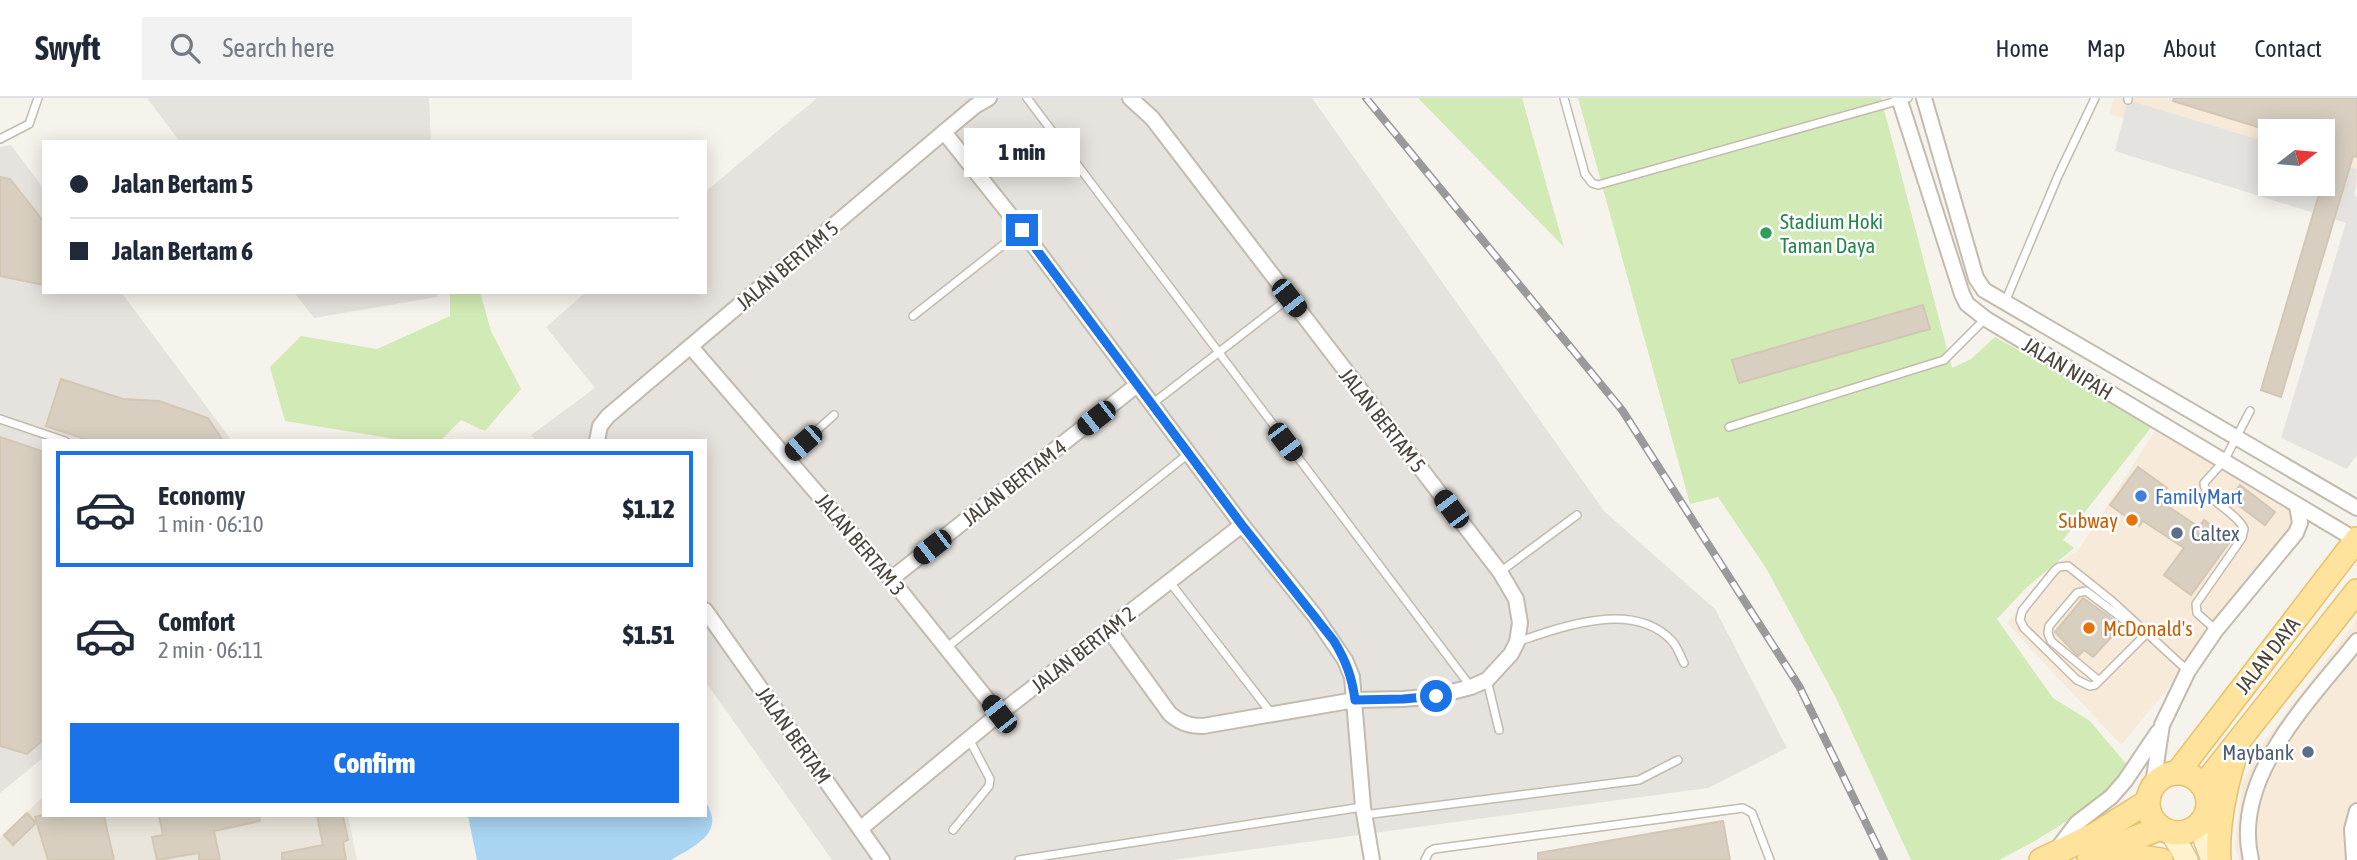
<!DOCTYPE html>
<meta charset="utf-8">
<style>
:root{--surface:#fff;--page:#f2f2f3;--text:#1f2937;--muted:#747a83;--line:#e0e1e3;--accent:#1a73e8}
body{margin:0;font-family:"Asap Condensed",sans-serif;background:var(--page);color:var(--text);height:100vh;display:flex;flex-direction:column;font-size:26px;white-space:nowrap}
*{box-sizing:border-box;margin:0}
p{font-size:23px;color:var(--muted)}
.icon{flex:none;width:38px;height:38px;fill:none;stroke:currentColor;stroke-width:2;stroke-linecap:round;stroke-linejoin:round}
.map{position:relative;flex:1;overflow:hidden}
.panel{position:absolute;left:42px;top:341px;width:665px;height:378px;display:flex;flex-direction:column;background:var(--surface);border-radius:0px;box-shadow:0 4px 18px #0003}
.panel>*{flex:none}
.guide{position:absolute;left:42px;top:42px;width:665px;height:154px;border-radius:0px;box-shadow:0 4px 18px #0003;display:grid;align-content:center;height:154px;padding:0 28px;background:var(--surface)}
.needle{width:46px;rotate:74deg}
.buttons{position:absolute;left:2258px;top:21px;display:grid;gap:14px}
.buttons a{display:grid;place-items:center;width:77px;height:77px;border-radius:0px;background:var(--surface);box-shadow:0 4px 18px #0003;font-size:35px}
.end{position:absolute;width:32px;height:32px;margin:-16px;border:9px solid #1a73e8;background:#fff;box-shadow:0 0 0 4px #fff}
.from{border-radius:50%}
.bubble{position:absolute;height:49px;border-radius:0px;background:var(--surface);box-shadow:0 4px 18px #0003;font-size:23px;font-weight:800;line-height:49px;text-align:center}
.car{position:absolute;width:21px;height:42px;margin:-21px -10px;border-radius:9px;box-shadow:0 0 5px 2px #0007;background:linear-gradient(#222 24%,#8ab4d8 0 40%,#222 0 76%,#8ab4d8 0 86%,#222 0)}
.guide b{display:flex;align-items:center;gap:24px;height:66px;font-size:26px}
.guide b+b{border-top:2px solid var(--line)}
.guide i{width:18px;height:18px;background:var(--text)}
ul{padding:12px 0 0;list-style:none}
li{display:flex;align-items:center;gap:21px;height:116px;margin:0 14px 10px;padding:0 14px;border:4px solid transparent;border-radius:0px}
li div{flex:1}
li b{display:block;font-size:26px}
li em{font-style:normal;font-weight:800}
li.current{border-color:var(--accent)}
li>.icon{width:63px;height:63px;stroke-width:1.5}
.cta{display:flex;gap:14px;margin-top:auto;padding:14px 28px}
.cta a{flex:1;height:80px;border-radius:0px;background:var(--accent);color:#fff;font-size:28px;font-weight:800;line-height:80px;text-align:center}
header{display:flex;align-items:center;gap:42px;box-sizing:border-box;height:98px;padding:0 35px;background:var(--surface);border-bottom:2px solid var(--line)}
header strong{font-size:33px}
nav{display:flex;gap:38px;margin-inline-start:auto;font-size:24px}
.search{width:490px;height:63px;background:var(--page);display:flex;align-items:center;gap:18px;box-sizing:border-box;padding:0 24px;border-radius:0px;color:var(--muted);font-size:26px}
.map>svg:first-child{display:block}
</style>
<header>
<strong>Swyft</strong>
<div class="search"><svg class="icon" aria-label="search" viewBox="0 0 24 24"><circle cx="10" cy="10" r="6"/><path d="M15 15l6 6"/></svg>Search here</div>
<nav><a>Home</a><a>Map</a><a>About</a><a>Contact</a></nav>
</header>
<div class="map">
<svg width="2357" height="762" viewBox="0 0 2357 762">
<rect width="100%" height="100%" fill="#f6f3ec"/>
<!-- residential -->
<polygon fill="#eae5da" points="44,698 44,718 348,718 357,762 0,762 0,740"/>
<!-- commercial -->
<g fill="#f7ead8">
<polygon points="2114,0 2357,0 2357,91 2322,80 2322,33 2270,33 2270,64 2109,16"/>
<polygon points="2155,333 2308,421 2121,647 2007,525 2053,469 2079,451"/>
<polygon points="2357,522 2357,762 2239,762 2235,749 2242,686 2264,644"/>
</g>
<!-- industrial -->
<g fill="#e6e2dd">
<polygon points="147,0 429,0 431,44 180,44"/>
<polygon points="817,0 1312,0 1604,413 1715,511 1787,650 1708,690 1173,762 832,762 705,583 705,343 536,343 531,337 595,290 546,229 586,194 705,194 705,94"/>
<polygon points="11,47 44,91 44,194 121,194 232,343 44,343 44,659 0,695 0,49"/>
<polygon points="294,194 437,194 437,199 314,220"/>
</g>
<!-- green -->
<g fill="#d2eab5">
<polygon points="1418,0 1522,0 1564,149"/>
<polygon points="1578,0 1881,0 1952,270 1971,261 1995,239 2153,327 2063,442 2074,450 2027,489 1997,521 2053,600 2090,623 2128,668 2108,698 2033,744 1999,762 1911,762 1836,600 1766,470 1718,399 1690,406"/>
<polygon points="450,194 480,194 491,233 521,291 485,333 461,322 440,343 407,343 285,323 270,269 301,238 377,251 450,218"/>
</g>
<!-- parking -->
<polygon fill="#e5e3e0" points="2128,2 2270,45 2270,86 2322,86 2322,61 2357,71 2355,98 2357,99 2357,357 2347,371 2281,340 2346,125 2115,53"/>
<!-- water -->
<path fill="#a9d4f2" d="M705 703C727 735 694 748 671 762H477L468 718H705Z"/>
<!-- building -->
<g fill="#d8cfc1" stroke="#d3c7b4" stroke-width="2">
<polygon points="2174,0 2357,0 2357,59 2353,58 2281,299 2261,292 2322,86 2322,33 2271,33 2173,3"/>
<polygon points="0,79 10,81 44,124 44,187 0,178"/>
<polygon points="1923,207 1930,231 1739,285 1732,262"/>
<polygon points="61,281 123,301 159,303 208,320 223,343 91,343 46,328"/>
<polygon points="0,339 44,354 44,641 27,656 0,648"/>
<polygon points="2138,369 2167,390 2158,402 2199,429 2204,422 2231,442 2191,497 2164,477 2184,450 2143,423 2139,428 2110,407"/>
<polygon points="2240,387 2275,414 2265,427 2230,401"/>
<polygon points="2083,500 2122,528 2093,559 2084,552 2078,558 2055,534"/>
<polygon points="27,715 36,725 13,747 4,737"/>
<polygon points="43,717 104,718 114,762 48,762 35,719"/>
<polygon points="159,718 259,718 260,723 214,733 220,762 199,762 199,755 157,762 152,739 163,737"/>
<polygon points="317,718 343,718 348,742 343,744 346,762 282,762 282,755 323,747"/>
<polygon points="1723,723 1730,762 1538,762 1538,755"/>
</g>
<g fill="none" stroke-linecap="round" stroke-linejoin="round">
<!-- lane casing -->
<g stroke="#c2bbae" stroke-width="10">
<g id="lane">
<polyline points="1027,0 1471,589"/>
<polyline points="1564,0 1585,76 1592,85 1598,87 1908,0"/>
<polyline points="2128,2 2128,0"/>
<polyline points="0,41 29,26 38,0"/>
<polyline points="2005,204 2058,78 2095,0"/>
<polyline points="913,218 1022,132"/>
<polyline points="1152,306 1289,200"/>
<polyline points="0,321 65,343"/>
<polyline points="1729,329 1944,262 1985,221"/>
<polyline points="787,359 834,317"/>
<polyline points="1500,474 1577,417"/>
<polyline points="1169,483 1271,615"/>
<path d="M2216 532 2197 515 2196 506 2242 440 2244 431C2237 414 2204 402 2204 385L2224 363 2250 313"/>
<polyline points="2147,535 2095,587 2090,588 2077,582 2024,530 2020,522 2022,513 2055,472 2059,469 2068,468 2112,503 2188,573"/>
<path d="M1517 544C1561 529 1632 502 1671 542 1677 547 1680 558 1684 565"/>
<polyline points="946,550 1188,356"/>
<polyline points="1487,582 1499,632"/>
<polyline points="2098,582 2051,543 2048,535 2049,528 2077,495 2086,493 2131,527 2139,531"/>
<polyline points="1364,717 1639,682 1678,662"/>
<polyline points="953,732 989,688 990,681 969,641"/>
<polyline points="1019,762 1362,709"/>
<polyline points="1425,762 1429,754 1434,751 1743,710 1752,715 1770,762"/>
</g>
</g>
<!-- street casing -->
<g stroke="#c2bbae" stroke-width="18">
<g id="street">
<polyline points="1899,0 1962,196 1967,206 1986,221 2356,442"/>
<polyline points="1924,0 1976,180 1984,192 2357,410"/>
<polyline points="944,34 1022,132 1242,427 1315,518 1345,562 1352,579 1363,709 1372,762"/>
<polyline points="691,249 891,481 999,616"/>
<polyline points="597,343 600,328 608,318 944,34 975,8 989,0"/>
<polyline points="891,481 1137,287"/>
<polyline points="705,512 882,762"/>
<path d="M1109 532 1170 616C1181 625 1189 628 1203 628L1355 602 1403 601 1436 598 1471 589 1487 582 1511 556 1517 544 1520 525 1516 501 1500 474 1152 20 1130 0"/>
<polyline points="2153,686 2162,627 2188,573 2216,532 2296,435 2300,425 2297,407"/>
<polyline points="860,731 999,616 1242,427"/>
<polyline points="2058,750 2077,725 2111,699 2125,683 2158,634"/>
<path d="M2251 762C2231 679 2310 603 2357 543"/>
<polyline points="2354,762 2352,731 2357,713"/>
</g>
</g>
<!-- secondary casing -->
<g stroke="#d6c79b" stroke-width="24">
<g id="secondary">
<polyline points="2199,727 2212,762"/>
<polyline points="2171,734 2187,762"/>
</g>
</g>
<!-- primary casing -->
<g stroke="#e6c16a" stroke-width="26">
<g id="primary">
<polyline points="2178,674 2357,441"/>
<circle cx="2178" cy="705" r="30"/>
<polyline points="2203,688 2357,493"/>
<polyline points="2105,754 2161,762"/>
<polyline points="2041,762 2096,736 2147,704"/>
<polyline points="2089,762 2132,741 2161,730"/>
<path d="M2219 762C2217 726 2225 691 2235 657"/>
</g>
</g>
<!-- lane -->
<use href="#lane" stroke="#fff" stroke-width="7"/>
<!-- street -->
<use href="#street" stroke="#fff" stroke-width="14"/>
<!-- secondary -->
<use href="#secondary" stroke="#fff3cd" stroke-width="21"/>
<!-- primary -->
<use href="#primary" stroke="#ffe39c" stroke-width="23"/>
<!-- rail casing -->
<g stroke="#9a9a9a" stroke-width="8">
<polyline id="rail" points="1366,0 1622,312 1799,588 1884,762"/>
</g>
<!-- rail -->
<use href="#rail" stroke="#fff" stroke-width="5" stroke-dasharray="16" stroke-linecap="butt"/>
</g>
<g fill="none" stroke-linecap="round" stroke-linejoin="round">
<!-- route -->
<path stroke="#1a73e8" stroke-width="9" d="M1022 132 1242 427 1334 543C1346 563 1352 579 1355 602L1403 601 1436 598"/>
</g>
<!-- markers -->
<circle fill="#2e9e5b" stroke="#fff" stroke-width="2.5" cx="1766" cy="135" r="7"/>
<circle fill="#3f7fe0" stroke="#fff" stroke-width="2.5" cx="2141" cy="398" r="7"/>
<g fill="#e8710a" stroke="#fff" stroke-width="2.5">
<circle cx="2132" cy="422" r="7"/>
<circle cx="2089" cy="530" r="7"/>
</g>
<g fill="#5c6f8a" stroke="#fff" stroke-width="2.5">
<circle cx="2177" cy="435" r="7"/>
<circle cx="2308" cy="654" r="7"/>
</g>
<g text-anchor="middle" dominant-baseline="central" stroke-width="5" stroke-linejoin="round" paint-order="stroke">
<!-- leisure labels -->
<g font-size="21" fill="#27864d" stroke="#fff" text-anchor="start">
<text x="1780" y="123">Stadium Hoki<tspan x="1780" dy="24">Taman Daya</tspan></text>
</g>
<!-- street labels -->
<g font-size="21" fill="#4b4439" stroke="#fff">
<text transform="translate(787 167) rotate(-40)">JALAN BERTAM 5</text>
<text transform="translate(2068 270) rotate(31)">JALAN NIPAH</text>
<text transform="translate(1383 322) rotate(52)">JALAN BERTAM 5</text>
<text transform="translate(1014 384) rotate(-38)">JALAN BERTAM 4</text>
<text transform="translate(861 446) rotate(50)">JALAN BERTAM 3</text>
<text transform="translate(1083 551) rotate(-38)">JALAN BERTAM 2</text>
<text transform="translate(2267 557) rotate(-52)">JALAN DAYA</text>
<text transform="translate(794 637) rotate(55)">JALAN BERTAM</text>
</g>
<!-- shop labels -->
<g font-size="21" fill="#366cbe" stroke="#fff" text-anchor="start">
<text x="2155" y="398">FamilyMart</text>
</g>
<!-- food labels -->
<g font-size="21" fill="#c56008" stroke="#fff" text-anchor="end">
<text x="2118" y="422">Subway</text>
<text x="2103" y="530" text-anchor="start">McDonald's</text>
</g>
<!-- service labels -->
<g font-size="21" fill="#4e5e75" stroke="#fff" text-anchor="start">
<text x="2191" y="435">Caltex</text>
<text x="2294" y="654" text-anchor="end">Maybank</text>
</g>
</g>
</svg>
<div class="buttons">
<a><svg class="needle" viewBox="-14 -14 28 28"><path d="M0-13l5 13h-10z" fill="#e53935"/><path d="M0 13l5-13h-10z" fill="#747a83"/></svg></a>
</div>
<i class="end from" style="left:1436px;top:598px"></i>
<i class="end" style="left:1022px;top:132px"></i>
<div class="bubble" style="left:964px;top:30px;width:116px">1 min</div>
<i class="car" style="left:1289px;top:200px;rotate:142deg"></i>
<i class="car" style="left:1096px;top:320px;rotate:232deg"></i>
<i class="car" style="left:1285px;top:344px;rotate:143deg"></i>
<i class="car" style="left:803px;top:345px;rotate:229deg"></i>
<i class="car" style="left:1451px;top:411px;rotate:323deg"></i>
<i class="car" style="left:932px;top:449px;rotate:232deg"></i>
<i class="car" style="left:999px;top:616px;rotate:322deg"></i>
<div class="guide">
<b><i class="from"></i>Jalan Bertam 5</b>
<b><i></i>Jalan Bertam 6</b>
</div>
<section class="panel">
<ul>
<li class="current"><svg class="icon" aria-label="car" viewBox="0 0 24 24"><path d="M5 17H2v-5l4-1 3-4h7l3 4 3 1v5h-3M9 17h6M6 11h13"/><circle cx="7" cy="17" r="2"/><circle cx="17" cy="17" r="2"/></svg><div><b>Economy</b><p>1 min · 06:10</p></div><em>$1.12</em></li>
<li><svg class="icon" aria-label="car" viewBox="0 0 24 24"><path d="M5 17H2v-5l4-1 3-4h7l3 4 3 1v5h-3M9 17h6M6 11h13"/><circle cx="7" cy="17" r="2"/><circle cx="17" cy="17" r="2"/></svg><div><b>Comfort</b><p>2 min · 06:11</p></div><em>$1.51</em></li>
</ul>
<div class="cta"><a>Confirm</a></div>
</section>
</div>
